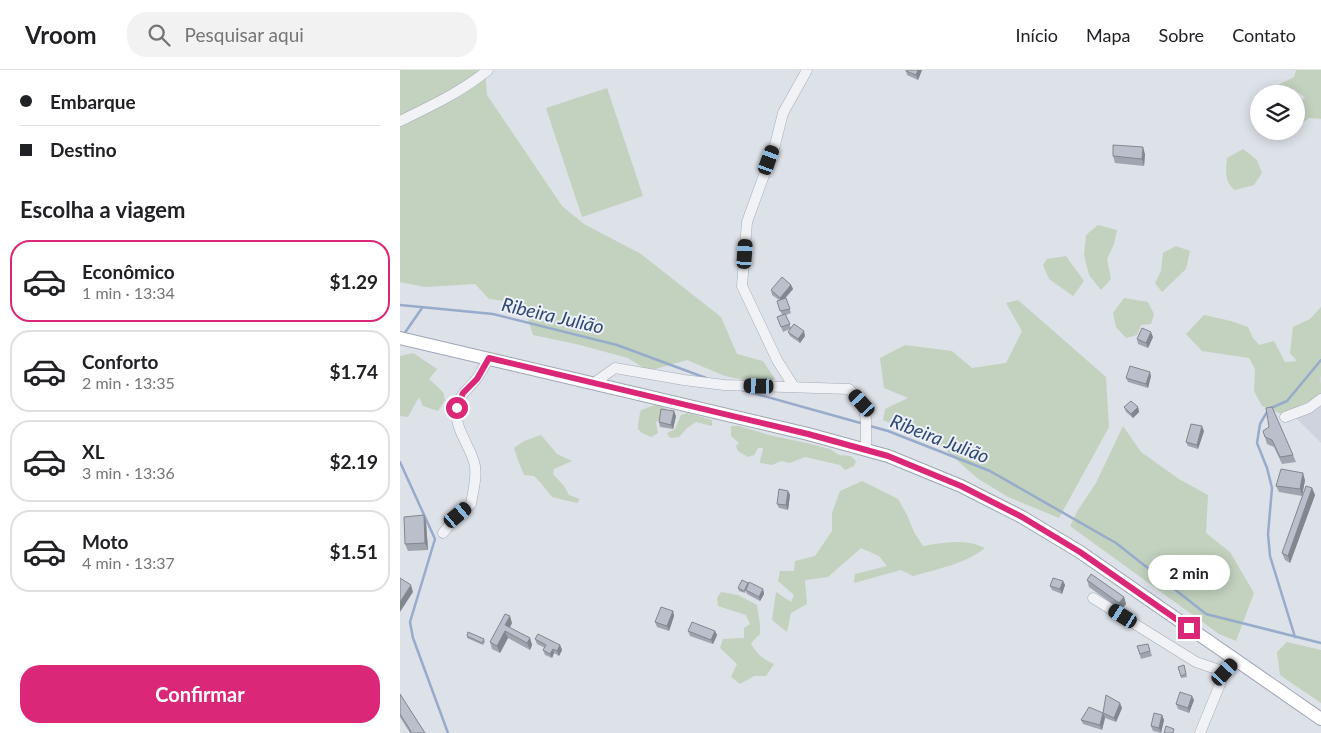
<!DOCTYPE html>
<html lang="pt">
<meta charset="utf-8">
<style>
:root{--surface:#fff;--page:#f2f2f2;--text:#202124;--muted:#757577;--line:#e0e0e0;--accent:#db2777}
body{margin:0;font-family:Lato,sans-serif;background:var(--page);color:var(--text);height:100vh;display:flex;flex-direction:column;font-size:19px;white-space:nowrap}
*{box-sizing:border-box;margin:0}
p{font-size:16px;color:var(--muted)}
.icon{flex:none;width:28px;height:28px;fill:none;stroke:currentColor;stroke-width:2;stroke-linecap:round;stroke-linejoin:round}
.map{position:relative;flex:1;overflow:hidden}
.sheet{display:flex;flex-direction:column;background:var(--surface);width:400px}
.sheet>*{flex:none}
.hud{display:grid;align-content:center;height:110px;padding:0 20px;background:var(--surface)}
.fabs{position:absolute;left:850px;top:15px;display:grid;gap:10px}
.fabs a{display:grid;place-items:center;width:55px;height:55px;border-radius:50%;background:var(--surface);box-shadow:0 2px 12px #0003;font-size:25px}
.end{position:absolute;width:22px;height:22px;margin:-11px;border:6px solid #db2777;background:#fff;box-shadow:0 0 0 2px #fff}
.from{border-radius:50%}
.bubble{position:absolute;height:35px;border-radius:18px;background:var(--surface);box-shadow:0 2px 12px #0003;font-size:16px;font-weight:700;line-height:35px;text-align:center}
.car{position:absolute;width:15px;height:30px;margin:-15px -8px;border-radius:6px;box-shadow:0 0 4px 1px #0007;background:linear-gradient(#222 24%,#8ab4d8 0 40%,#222 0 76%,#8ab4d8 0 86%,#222 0)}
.hud b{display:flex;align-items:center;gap:18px;height:48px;font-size:19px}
.hud b+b{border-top:1px solid var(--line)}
.hud i{width:12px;height:12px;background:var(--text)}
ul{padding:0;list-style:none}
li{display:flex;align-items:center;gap:15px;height:82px;margin:0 10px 8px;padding:0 10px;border:2px solid var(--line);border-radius:20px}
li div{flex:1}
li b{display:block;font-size:19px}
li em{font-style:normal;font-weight:700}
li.active{border-color:var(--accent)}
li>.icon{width:45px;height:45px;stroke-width:1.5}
h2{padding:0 20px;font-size:22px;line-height:60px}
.cta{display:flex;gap:10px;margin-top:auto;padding:10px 20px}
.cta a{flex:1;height:58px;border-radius:20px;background:var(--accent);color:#fff;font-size:20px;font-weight:700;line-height:58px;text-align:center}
header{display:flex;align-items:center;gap:30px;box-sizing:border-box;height:70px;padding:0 25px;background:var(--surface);border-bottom:1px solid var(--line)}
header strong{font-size:24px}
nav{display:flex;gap:28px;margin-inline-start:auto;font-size:18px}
.search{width:350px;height:45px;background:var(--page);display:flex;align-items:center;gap:12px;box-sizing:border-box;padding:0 18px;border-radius:20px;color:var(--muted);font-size:19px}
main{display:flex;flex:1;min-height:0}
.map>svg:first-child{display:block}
</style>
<header>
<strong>Vroom</strong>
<div class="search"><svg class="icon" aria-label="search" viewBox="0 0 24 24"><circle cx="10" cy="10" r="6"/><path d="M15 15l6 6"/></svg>Pesquisar aqui</div>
<nav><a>Início</a><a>Mapa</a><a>Sobre</a><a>Contato</a></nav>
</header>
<main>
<section class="sheet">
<div class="hud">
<b><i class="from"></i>Embarque</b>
<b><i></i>Destino</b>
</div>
<h2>Escolha a viagem</h2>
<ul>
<li class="active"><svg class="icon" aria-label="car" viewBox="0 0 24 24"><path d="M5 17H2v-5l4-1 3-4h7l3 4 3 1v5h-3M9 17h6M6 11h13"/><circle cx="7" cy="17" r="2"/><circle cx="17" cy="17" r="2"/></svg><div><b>Econômico</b><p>1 min · 13:34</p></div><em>$1.29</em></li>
<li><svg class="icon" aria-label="car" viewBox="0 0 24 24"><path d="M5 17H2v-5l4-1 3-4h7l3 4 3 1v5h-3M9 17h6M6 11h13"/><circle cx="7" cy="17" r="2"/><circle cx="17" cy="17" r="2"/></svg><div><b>Conforto</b><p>2 min · 13:35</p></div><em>$1.74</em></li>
<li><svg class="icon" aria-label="car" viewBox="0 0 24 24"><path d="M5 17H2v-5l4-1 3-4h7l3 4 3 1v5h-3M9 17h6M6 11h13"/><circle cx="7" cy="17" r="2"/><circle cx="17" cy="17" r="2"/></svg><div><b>XL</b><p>3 min · 13:36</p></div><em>$2.19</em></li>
<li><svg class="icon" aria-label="car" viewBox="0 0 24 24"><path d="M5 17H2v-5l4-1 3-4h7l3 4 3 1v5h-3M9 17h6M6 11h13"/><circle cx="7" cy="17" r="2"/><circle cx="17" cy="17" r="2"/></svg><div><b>Moto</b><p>4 min · 13:37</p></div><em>$1.51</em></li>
</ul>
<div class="cta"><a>Confirmar</a></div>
</section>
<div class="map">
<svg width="921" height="663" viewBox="0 0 921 663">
<rect width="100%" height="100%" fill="#dde1e8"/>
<!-- built -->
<polygon fill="#cfd3dd" points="921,299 921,373 888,340"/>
<!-- green -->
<g fill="#c2d2be">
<polygon points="0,0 85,0 87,25 162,136 184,154 241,184 321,247 337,284 363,291 375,309 364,314 325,306 287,290 248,301 228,288 176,274 133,265 123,233 89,229 75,214 25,217 0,212"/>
<polygon points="896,0 921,0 921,49 909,48 896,58 896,39 905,27 893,19 889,24 872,24 876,16 894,7"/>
<polygon points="207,18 243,126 182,147 146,38"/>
<path d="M843 79 857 90 862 103 854 115 835 120C824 112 826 100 827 88Z"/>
<polygon points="698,155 717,160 714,174 707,189 711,209 701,220 689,205 684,185 686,165"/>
<polygon points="776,176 790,181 786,199 762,222 755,213 761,201 763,183"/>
<polygon points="666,186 684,211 673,226 649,209 643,195 647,189"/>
<polygon points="724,228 748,232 754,244 751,254 741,255 737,265 726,268 716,257 713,243"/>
<polygon points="618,230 706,307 709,357 659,448 608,427 577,408 540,375 483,350 485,339 508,328 484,318 480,288 505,275 552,281 572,298 606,293 622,261 606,233"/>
<polygon points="921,237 921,306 919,308 921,314 921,323 913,329 881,344 862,336 854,321 855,299 849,288 802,281 786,264 804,245 831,251 848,257 853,268 859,275 874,271 885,292 897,291 890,283 893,257 910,249"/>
<polygon points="13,283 37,299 29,309 43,322 45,330 38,341 23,336 19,327 8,347 0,346 0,286"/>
<path d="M255 335 266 338 259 350 256 352 258 363 251 367 242 363 238 359C238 353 239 346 241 340Z"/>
<polygon points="288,343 312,350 312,356 296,352 287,358 279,367 270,368 267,363 275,359 281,345"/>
<path d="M331 356H339L369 365 411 374 430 379 439 385 451 386 456 391 454 396 445 400 440 395 405 387 390 393 381 391 372 395 360 393C360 387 363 384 363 378H358L354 385 348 387 338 381 336 376 339 373 331 366Z"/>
<polygon points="723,356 741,382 779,409 808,425 806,463 830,482 854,523 836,571 819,564 670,456 678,440 696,413"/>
<polygon points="141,365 157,384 172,391 154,399 153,404 164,416 169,425 180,429 177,433 152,427 141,413 134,406 124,405 119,393 114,378 124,371"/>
<path d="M462 411 498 429 507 445 514 462 523 476C545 473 564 468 585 478 565 494 537 499 513 506L501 500 454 513 455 504 487 496 479 486 461 478 428 507 405 510 407 534 391 543 387 562 372 550 376 522 391 532 394 525 378 511 380 501H394L395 491 415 486 432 461V443L440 421Z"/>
<path d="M321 522 338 525 357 535 360 554V564L351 573C356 584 363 589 374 594L366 606H354L340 614 331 607 337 594 320 578 323 569 344 568V558L350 554 346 545 318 536 317 528Z"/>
<polygon points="887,572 921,580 921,633 880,605 877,582"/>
</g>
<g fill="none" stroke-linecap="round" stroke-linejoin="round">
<!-- stream -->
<g stroke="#96acca" stroke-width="2.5">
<polyline points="0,235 93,244 217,275 306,308"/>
<polyline points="4,264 22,238"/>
<polyline points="342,320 464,354"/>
<polyline points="871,338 887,331 921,290"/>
<polyline points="867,342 860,354 857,373 867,398 872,418 868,464 870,486 895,567"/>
<polyline points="470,356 488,361 590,401 716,473 806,544 921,573"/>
<polyline points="0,392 35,469 10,552 13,568 48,663"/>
</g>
<!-- minor casing -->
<g stroke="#a6abb5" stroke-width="11">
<g id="minor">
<path d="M0 51C31 36 61 22 88 0"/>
<polyline points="194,313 215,298 284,310 324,315 449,319 462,333 466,349 466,380"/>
<polyline points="394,317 377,290 342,216 347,152 375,75 383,43 407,0"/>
<polyline points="885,347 909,338 921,329"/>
<path d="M43 463 58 445 71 434C73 422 78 403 74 392 69 374 53 356 57 337 60 323 69 319 77 308 81 302 85 295 89 288"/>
<polyline points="693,528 796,592 825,602"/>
<polyline points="800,663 825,602 836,590"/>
</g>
</g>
<!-- major casing -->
<g stroke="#9ca4b4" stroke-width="14">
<polyline id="major" points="0,268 408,364 488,386 561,416 622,447 680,482 921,649"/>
</g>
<!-- minor -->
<use href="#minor" stroke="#f0f2f6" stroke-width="10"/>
<!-- major -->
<use href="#major" stroke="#fff" stroke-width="12"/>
</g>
<!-- wall -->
<g fill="#a0a4af">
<polygon points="522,0 518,10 507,5 506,1"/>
<polygon points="745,84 744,96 715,93 713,86"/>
<polygon points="391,215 393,219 385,229 386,228 391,243 386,245 391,258 405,266 400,273 390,266 388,262 390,259 383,262 377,247 382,245 377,231 379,230 372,225 371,220"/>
<polygon points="753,267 748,278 738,274 737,269"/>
<polygon points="751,306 748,318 728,312 726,308"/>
<polygon points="724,337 738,337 739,342 733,348 726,342"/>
<polygon points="276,346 273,359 260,357 259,352"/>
<polygon points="804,361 798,379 788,376 786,372"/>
<polygon points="863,361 893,385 896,392 882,394 874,377 867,374"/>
<polygon points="905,410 902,426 879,422 876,416"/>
<polygon points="912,418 915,425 890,493 885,490 882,483"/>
<polygon points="388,421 390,425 388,440 379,438 377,434"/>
<polygon points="24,445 26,452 28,480 8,481 5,474"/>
<polygon points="687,510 724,527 726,534 721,540 689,517"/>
<polygon points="663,511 665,515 662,524 652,520 650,516"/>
<polygon points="348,513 348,514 363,519 364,524 360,531 347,524 346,521 345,523 339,521 338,518"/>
<polygon points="273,541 274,546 269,561 257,557 255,552"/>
<polygon points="112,553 110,558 130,568 132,575 130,580 108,568 100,583 92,579 90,572"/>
<polygon points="288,561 315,561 317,565 313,574 290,566"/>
<polygon points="67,566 84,569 85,572 83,575 67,568"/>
<polygon points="135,569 160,575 162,580 159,586 154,583 152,588 145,585 143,580 145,578 137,574"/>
<polygon points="748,574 752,586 741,589 737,576"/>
<polygon points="784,595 787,607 781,608 778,597"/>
<polygon points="0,624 25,663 10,663 0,647"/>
<polygon points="794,630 789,643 778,639 776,634"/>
<polygon points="722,638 716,652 705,648 702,660 683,654 681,650"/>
<polygon points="762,645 764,650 761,663 753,661 751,656"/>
</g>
<!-- shaded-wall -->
<g fill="#82868e">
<polygon points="518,0 522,0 518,10 516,5"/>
<polygon points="743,77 745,84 744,96 742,89"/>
<polygon points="391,215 393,219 381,232 380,228"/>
<polygon points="404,261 405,266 400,273 398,269"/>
<polygon points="751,262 753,267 748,278 746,273"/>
<polygon points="750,302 751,306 748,318 746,314"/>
<polygon points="738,337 739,342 733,348 731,344"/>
<polygon points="274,341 276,346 273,359 271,355"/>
<polygon points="802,356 804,361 798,379 797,375"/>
<polygon points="903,403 905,410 902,426 900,419"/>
<polygon points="912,418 915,425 890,493 888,486"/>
<polygon points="388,421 390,425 388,440 386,435"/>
<polygon points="24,445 26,452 28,480 25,473"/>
<polygon points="663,511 665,515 662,524 660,519"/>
<polygon points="11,515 13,522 0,542 0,532"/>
<polygon points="363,519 364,524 360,531 359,527"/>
<polygon points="724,527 726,534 721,540 719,533"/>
<polygon points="273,541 274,546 269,561 267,556"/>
<polygon points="110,546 112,553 107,562 105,555"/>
<polygon points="105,561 108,568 100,583 97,576"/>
<polygon points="315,561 317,565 313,574 311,570"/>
<polygon points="130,568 132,575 130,580 127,573"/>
<polygon points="160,575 162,580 159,586 157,581"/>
<polygon points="153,579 154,583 152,588 150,584"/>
<polygon points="792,626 794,630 789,643 788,638"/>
<polygon points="720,633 722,638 716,652 714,648"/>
<polygon points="703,643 705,648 702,660 700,655"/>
<polygon points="762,645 764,650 761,663 759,658"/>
</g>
<!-- building -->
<g fill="#babfcb" stroke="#82868e">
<polygon points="506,0 518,0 516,5 506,1"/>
<polygon points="713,75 743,77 742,89 713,86"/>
<polygon points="382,207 391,215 380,228 371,220"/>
<polygon points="386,228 390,239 380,241 377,231"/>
<polygon points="385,244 390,254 381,257 377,247"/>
<polygon points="394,254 404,261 398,269 388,262"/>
<polygon points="742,258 751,262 746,273 737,269"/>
<polygon points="730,296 750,302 746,314 726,308"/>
<polygon points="731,331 738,337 731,344 724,337"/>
<polygon points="872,337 893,385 880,387 872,370 865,367 863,361 869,357 866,338"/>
<polygon points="261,339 274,341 271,355 259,352"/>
<polygon points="791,354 802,356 797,375 786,372"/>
<polygon points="881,399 903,403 900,419 876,416"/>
<polygon points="906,416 912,418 888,486 882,483"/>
<polygon points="379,419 388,421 386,435 377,434"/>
<polygon points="24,445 25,473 5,474 4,447"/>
<polygon points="691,504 724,527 719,533 687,510"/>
<polygon points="0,508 11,515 0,532"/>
<polygon points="653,508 663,511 660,519 650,516"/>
<polygon points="342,510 348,513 344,521 338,518"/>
<polygon points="349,512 363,519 359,527 346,520"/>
<polygon points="261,537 273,541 267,556 255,552"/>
<polygon points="105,544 110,546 105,555 130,568 127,573 105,561 97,576 90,572"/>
<polygon points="292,552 315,561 311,570 288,561"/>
<polygon points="68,562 84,569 82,573 67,566"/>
<polygon points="138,564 160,575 157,581 153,579 150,584 143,580 146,575 135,569"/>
<polygon points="748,574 750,581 740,584 737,576"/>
<polygon points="784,595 786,604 781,606 778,597"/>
<polygon points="780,622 792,626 788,638 776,634"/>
<polygon points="0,624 25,663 12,663 0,644"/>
<polygon points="706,625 720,633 714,648 703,643"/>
<polygon points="689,637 703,643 700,655 681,650"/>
<polygon points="754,643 762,645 759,658 751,656"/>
<polygon points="766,656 774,659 773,663 764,663"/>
</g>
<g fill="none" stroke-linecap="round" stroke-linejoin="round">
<!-- route -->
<polyline stroke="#db2777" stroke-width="6" points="57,338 63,323 77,309 89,288 408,364 488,386 561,416 622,447 680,482 789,558"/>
</g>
<g text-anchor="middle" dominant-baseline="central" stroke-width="4" stroke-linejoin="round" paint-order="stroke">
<!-- water labels -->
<g font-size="19" font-style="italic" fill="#2e4975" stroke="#edf0f6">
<text transform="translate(153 245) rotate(13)">Ribeira Julião</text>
<text transform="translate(540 368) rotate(21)">Ribeira Julião</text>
</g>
</g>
</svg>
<div class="fabs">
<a><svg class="icon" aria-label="layers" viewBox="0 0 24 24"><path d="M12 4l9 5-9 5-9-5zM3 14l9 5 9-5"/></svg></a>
</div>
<i class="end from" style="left:57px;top:338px"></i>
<i class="end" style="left:789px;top:558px"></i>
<div class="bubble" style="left:748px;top:485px;width:82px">2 min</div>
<i class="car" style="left:369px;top:90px;rotate:20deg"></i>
<i class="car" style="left:345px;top:184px;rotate:4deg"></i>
<i class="car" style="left:359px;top:316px;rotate:272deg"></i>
<i class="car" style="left:462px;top:333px;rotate:318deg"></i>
<i class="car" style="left:58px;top:445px;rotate:50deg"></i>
<i class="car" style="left:723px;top:546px;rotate:302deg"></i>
<i class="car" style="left:825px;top:602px;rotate:42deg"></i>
</div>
</main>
